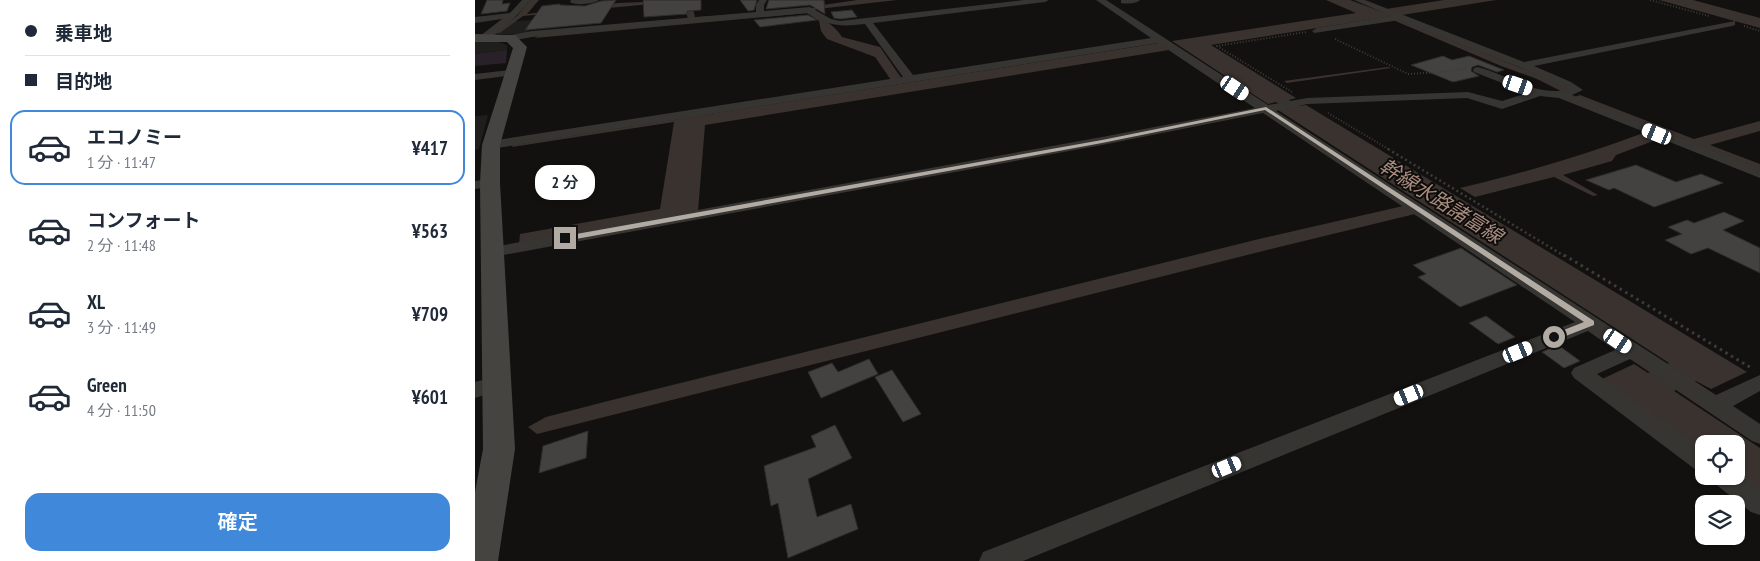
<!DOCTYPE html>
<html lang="ja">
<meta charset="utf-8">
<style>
:root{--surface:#fff;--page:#f6f6f7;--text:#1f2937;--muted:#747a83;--line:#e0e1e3;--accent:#4088da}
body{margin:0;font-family:"PT Sans Narrow","Noto Sans JP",sans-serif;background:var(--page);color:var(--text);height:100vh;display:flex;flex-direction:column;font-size:19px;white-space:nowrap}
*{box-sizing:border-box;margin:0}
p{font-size:16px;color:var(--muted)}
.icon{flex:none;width:28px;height:28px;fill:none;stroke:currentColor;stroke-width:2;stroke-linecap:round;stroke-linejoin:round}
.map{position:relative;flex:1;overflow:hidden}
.details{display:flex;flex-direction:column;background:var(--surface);width:475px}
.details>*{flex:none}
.top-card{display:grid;align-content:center;height:110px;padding:0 25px;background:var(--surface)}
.fabs{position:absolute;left:1220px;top:435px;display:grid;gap:10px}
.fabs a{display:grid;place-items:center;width:50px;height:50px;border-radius:10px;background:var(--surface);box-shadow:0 1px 4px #0004;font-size:25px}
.end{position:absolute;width:22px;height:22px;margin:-11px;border:6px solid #b1aba3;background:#111;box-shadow:0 0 0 2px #111}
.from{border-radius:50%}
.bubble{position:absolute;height:35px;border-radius:15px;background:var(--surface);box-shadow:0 1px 4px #0004;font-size:16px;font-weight:600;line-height:35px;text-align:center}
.car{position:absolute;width:15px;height:30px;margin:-15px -8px;border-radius:6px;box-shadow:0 0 4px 1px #0007;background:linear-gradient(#fff 24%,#345 0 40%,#fff 0 76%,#345 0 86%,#fff 0)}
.top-card b{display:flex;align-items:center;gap:18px;height:48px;font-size:19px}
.top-card b+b{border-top:1px solid var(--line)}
.top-card i{width:12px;height:12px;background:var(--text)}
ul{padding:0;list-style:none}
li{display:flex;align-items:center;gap:15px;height:75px;margin:0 10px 8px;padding:0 15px;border:2px solid transparent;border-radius:15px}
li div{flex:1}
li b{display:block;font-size:19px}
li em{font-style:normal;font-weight:600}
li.on{border-color:var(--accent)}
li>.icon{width:45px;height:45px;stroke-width:1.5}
.primary-button{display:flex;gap:10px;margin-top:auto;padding:10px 25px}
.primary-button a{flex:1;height:58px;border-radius:15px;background:var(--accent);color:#fff;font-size:20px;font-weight:600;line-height:58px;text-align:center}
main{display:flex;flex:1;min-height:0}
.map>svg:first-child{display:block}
</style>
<main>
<section class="details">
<div class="top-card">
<b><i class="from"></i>乗車地</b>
<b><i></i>目的地</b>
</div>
<ul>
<li class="on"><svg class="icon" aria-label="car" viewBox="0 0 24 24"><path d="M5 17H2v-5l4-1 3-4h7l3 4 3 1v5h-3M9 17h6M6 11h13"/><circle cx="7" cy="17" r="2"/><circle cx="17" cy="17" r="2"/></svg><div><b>エコノミー</b><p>1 分 · 11:47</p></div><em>¥417</em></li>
<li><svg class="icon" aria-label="car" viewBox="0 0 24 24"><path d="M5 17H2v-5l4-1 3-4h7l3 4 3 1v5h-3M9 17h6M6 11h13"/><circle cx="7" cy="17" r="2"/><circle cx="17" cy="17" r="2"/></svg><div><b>コンフォート</b><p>2 分 · 11:48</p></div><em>¥563</em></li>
<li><svg class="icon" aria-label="car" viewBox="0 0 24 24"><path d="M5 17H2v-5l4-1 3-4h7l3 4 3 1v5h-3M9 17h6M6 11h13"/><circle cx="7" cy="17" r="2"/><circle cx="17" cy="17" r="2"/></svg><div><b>XL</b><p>3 分 · 11:49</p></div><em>¥709</em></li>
<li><svg class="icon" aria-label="car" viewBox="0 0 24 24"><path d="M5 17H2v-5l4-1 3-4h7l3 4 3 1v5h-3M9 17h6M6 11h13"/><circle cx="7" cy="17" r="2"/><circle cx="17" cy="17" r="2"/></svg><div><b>Green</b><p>4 分 · 11:50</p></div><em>¥601</em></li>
</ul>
<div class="primary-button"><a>確定</a></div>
</section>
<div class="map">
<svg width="1285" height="561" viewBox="0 0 1285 561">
<rect width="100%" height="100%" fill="#121110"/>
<!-- built -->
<g fill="#1e1e1d">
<polygon points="68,19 50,34 9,34 28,22"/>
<polygon points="0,41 21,41 32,45 32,50 0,54"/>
<polygon points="13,115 4,149 0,150 0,116"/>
</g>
<!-- green -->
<polygon fill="#282129" points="32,50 31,63 0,66 0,54"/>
<!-- water -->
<g fill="#3a322e">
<path d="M55 0H64L52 14 143 3 216 0 220 17 333 11 341 6 382 0H422L343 9 336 11C349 21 358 23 367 37L405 47 427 79 416 80 400 57 352 39 346 31 344 21 332 13 60 38 63 36 213 19 208 1 48 16 25 33H20L42 16Z"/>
<polygon points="851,0 875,0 918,16 736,45 821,98 814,100 822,106 831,105 1272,372 1236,389 1221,381 1199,391 1285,448 1285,495 1261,476 1261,444 1229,444 1229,455 1125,380 1159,364 1173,373 1194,363 803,110 811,108 801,102 793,104 697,41 881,13"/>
<polygon points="969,0 1021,0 927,15 911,9"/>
<polygon points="1184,0 1218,0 1285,18 1285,28"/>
<polygon points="926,19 1093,87 1093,91 1088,92 1062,79 1026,66 918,20"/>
<polygon points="684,43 694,50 230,125 223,211 44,244 45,234 185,209 199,122 37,147 38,145"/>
<polygon points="913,67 916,68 812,83 809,81"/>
<polygon points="1105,95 1219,139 1285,121 1285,131 1235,145 1285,164 1285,171 1099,97"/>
<path d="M1171 132 1186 138 1141 155 1137 161 1088 175 1123 195 1118 196 1079 177 1000 197 985 188C1049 173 1110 155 1171 132Z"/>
<polygon points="928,206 940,214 784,252 62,434 53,427 71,417 133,401 780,240"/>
</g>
<!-- building -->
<g fill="#444240" stroke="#2d2d2b">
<polygon points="12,0 28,0 27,4 35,3 32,11 6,14"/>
<polygon points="141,0 126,23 50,30 67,6 85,4 85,5 110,6 126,1"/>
<polygon points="168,0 226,0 226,10 212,11 212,14 169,17"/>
<polygon points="265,0 282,0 279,10 273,11"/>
<polygon points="294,0 349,0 350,14 335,5 291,9"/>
<polygon points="377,10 382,17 365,19 359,18 356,12"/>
<polygon points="333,15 342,20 285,27 279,20"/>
<polygon points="968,56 977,60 994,56 1029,70 1022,72 1003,65 997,67 996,71 1004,76 978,82 936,65"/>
<polygon points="1161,165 1201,182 1226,174 1248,183 1179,207 1139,188 1134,190 1111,180"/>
<polygon points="1249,212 1269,221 1248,230 1285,248 1285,273 1233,248 1216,254 1190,240 1207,234 1193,227 1212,220 1219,223"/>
<polygon points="986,248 1042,285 985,307 943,277 951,274 938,265"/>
<polygon points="1011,316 1040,337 1023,344 994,323"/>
<polygon points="1083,345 1105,361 1089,368 1067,352"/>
<polygon points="394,359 403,374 346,398 333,372 357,363 363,372"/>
<polygon points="417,370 446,414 428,422 400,377"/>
<polygon points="360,425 377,458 333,479 342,517 376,504 383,529 313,558 303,503 296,506 289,466 341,447 336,436"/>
<polygon points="113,431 111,458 64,473 68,446"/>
</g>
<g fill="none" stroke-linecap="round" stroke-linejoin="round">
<!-- path-far2 -->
<g stroke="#3d3b38" stroke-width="2" stroke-dasharray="1 2" stroke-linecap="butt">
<polyline points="1175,0 1234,16"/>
<polyline points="1269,26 1285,31"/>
<polyline points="860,39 933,74 968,72 991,68"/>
<polyline points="817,92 742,46 831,32"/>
<polyline points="853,113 915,150"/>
</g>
<!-- path-far1 -->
<polyline stroke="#3d3b38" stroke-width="2.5" stroke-dasharray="2 3" stroke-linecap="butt" points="913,149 1091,257"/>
<!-- path -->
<polyline stroke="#3d3b38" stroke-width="3" stroke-dasharray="2.5 4" stroke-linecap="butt" points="1089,255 1278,369"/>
<!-- street -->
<g fill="#363532" fill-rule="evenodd">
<path d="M47 0H55C47 11 18 42 5 40V36L27 19 0 23V17L35 13Z"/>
<path d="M96 0H124C118 4 101 6 95 2Z"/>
<path d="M284 0H292L289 5V11L335 7 356 19 365 21 549 0H574L570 2 398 23 438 75 676 38 621 0H631L793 105 832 98 993 92 1027 101 1053 93 999 72 998 70 999 68 1003 67C1031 74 1063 98 1093 89L1044 67 925 20 839 33 837 31 842 28 916 16 879 0H890L1049 62 1260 21V25L1257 26 1059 66 1096 82 1108 90 1097 95 1285 169V178L1084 98 1065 96 1027 109 992 98 832 104 801 111 1241 395 1285 375V391L1258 406 1285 424V444L1277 441 1155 359 1122 374 1229 450V472L1221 470 1099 378 1096 373 1099 368 1140 350 1113 331 548 561H504L508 552 1100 322 788 113 627 145 18 257 12 256 10 252 12 248 18 247 627 137 780 108 683 43 16 149 9 145 16 141 428 77 390 24C364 27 355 26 333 13L57 37 35 41 30 38 32 36 57 31 281 12V5Z"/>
<path d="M646 0H665C661 4 651 4 646 3Z"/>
<polygon points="35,70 39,71 40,73 39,75 0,80 0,74"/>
<polygon points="15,179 20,180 22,183 20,186 0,189 0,181"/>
<polygon points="23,376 30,379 33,384 30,389 0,398 0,382"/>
<polygon points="1261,473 1285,490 1285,515 1276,512 1239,483 1235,476 1261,476"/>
</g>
<!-- secondary -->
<polygon fill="#464440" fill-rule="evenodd" points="0,34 40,35 52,47 25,145 25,183 40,449 23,561 0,561 0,492 8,449 5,183 7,145 38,48 32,42 0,42"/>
</g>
<!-- route -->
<polygon fill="#b1aba3" points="791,107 1119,321 1119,325 1083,339 1076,339 1076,335 1109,322 790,110 627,143 90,241 87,238 90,236 627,140"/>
<g text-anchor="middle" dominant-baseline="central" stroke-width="4" stroke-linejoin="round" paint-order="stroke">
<!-- water labels -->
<g font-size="20" font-style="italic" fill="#a88c7e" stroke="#0d0c0b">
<text transform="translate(966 201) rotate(32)">幹線水路諸富線</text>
</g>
</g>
</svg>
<div class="fabs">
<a><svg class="icon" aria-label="locate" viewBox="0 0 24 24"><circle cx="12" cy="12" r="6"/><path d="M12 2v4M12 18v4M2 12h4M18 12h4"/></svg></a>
<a><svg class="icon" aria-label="layers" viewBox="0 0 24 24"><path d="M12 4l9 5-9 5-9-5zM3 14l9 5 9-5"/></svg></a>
</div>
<i class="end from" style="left:1079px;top:337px"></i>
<i class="end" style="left:90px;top:238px"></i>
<div class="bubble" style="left:60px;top:165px;width:60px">2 分</div>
<i class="car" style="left:1043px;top:85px;rotate:109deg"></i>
<i class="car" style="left:760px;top:88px;rotate:124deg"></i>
<i class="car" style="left:1182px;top:134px;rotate:292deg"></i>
<i class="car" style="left:1143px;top:341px;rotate:124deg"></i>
<i class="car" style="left:1043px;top:352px;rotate:68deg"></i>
<i class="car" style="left:934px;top:395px;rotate:248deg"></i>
<i class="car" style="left:752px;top:467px;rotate:68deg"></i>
</div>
</main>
